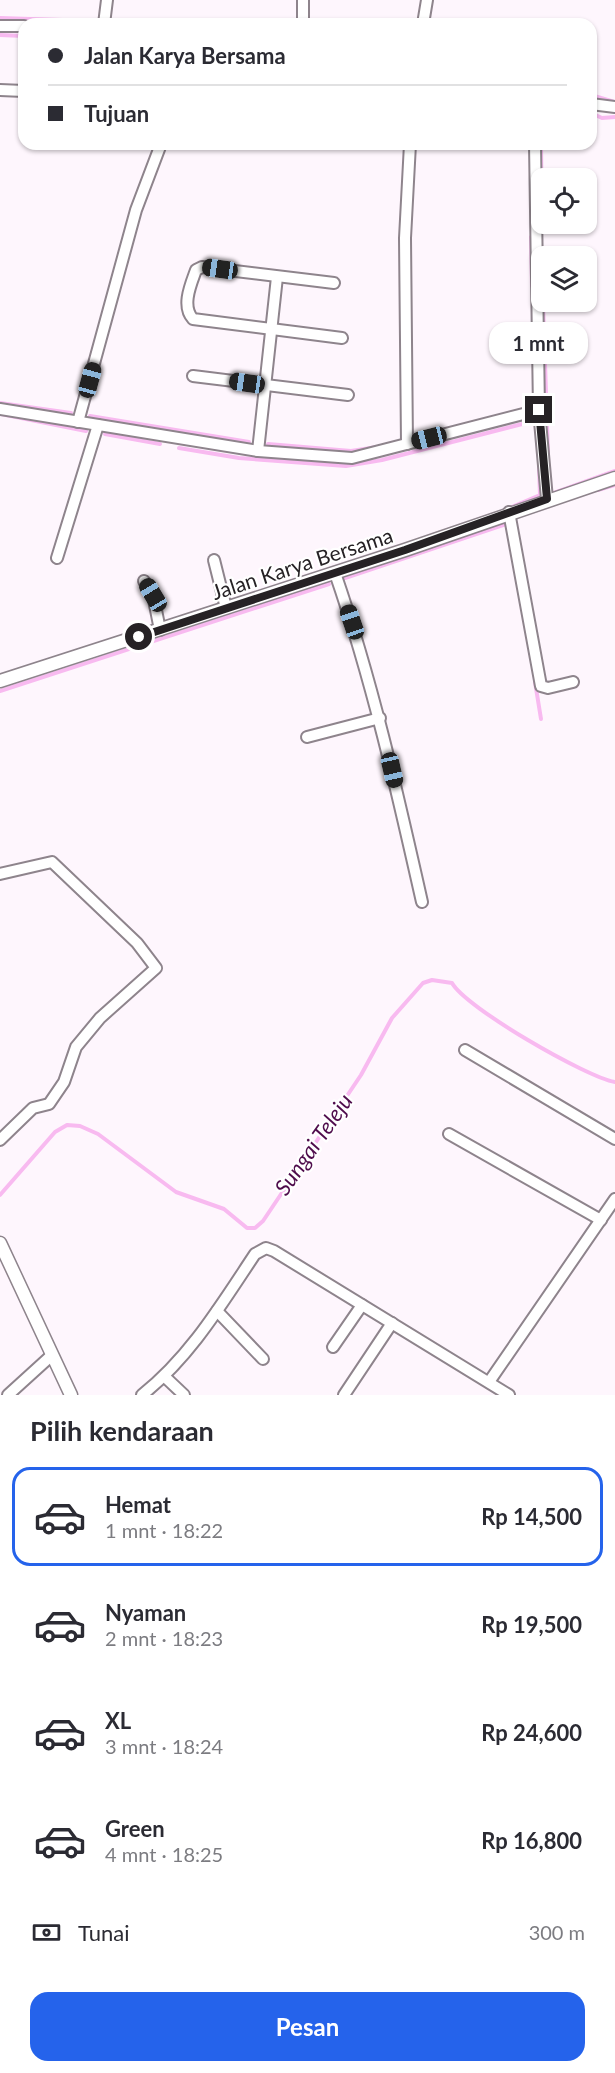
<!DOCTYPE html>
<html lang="id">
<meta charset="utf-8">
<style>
:root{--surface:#fff;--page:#f7f7f7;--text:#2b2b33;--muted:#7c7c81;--line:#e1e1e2;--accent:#2563eb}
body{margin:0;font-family:Lato,sans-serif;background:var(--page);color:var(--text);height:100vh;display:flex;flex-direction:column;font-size:22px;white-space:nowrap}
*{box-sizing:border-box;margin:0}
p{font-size:20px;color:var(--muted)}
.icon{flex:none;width:33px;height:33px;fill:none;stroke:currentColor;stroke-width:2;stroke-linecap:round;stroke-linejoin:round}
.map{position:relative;height:1395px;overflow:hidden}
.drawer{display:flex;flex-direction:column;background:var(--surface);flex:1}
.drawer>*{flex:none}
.guide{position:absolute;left:18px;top:18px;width:579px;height:132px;border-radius:18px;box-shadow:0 2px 4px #0004;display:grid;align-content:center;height:132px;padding:0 30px;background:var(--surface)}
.fabs{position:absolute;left:531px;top:168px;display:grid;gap:12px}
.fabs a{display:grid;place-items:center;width:66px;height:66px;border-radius:12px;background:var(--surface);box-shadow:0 2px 4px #0004;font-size:30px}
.end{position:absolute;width:27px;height:27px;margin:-14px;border:8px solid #262225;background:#fff;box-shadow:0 0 0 3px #fff}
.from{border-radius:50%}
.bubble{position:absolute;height:42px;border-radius:18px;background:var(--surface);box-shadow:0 2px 4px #0004;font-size:20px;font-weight:700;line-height:42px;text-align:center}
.car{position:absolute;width:18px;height:36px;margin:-18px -9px;border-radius:8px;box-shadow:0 0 4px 2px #0007;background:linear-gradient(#222 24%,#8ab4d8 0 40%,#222 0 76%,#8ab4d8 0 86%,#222 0)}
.guide b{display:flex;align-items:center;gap:21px;height:57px;font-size:22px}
.guide b+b{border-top:2px solid var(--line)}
.guide i{width:15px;height:15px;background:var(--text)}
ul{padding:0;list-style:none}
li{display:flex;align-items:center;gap:18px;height:99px;margin:0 12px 9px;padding:0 18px;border:3px solid transparent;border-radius:18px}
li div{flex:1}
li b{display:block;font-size:22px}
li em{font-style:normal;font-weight:700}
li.selected{border-color:var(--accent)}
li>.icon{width:54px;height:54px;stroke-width:1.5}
h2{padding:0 30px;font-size:27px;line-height:72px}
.pay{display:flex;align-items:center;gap:15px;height:66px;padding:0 30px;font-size:22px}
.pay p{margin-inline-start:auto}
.cta{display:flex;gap:12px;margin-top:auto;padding:12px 30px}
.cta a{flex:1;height:69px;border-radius:18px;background:var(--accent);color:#fff;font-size:24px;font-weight:700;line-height:69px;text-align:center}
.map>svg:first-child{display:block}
</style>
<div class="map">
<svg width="615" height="1395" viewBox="0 0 615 1395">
<rect width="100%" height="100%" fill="#fef6fd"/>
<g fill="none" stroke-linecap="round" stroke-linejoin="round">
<!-- stream -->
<g stroke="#f8baf0" stroke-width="4">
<polyline points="0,18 94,21"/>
<polyline points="114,22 147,22"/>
<polyline points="166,23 235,24"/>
<polyline points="0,35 24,36"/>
<polyline points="591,95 615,102"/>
<polyline points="591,113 602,118 615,117"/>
<polyline points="541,144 542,230"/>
<polyline points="531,237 532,286"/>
<polyline points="543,302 548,454"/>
<polyline points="0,403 71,413"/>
<polyline points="1,414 86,431"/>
<polyline points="90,416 249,442"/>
<polyline points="105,434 160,444"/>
<polyline points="268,444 351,451 377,447"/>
<polyline points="179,448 239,458 346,466 382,460 530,422 537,425"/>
<polyline points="598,490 615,485"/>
<polyline points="550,491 551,494 615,471"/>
<polyline points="507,509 540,495 539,466"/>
<polyline points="345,578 509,523"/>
<polyline points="535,682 541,719"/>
<polyline points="0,691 329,584"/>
<path d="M0 1195 55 1132 67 1125 80 1126 98 1134 176 1192 224 1209 247 1228H255L263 1221 361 1075 392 1018 423 983 432 980 452 983C466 1008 586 1077 615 1082"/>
</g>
<!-- minor casing -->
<g stroke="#8e848c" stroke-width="14">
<g id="minor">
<polyline points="303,0 303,24"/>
<polyline points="104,24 107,0"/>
<polyline points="423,24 427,0"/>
<polyline points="0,26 24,26"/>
<polyline points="0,90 24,91"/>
<polyline points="591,104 615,107"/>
<polyline points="535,144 539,410 547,499"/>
<path d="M334 283 202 267 196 270C191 284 181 306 193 319L342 338"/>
<polyline points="193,376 348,395"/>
<polyline points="0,409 258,451 352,458 539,410"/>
<polyline points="78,422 136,210 161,144"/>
<polyline points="407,444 405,238 410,144"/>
<polyline points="258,451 277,277"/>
<polyline points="509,512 541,686 548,688 573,682"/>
<polyline points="57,558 98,425"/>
<polyline points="214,560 226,608"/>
<path d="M335 573C372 680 397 791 422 902"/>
<polyline points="144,581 153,595 160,630"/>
<polyline points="307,737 380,718"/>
<polyline points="0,874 52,862 137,943 156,968 100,1018 76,1047 64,1082 49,1104 33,1108 0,1140"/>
<polyline points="465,1050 615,1139"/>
<polyline points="449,1134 601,1220"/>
<polyline points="217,1311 263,1359"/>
<polyline points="333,1347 362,1305"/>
<polyline points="165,1377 184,1395"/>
<polyline points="489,1382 615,1199"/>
<polyline points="8,1395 52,1355"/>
<path d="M142 1395C190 1357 221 1305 255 1254L266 1248 274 1251 509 1395"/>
<polyline points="344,1395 392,1323"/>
</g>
</g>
<!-- tertiary casing -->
<g stroke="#8e848c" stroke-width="15">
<g id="tertiary">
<polyline points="0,681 405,550 615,478"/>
<polyline points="0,1243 71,1395"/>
</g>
</g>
<!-- minor -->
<use href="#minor" stroke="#fff" stroke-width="10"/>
<!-- tertiary -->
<use href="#tertiary" stroke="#fff" stroke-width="12"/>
</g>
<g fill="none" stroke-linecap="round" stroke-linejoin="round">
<!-- route -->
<polyline stroke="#262225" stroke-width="8" points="139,637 405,550 547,499 539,410"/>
</g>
<g text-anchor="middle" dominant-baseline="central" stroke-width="4.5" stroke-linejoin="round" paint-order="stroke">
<!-- street labels -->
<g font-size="21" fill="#262225" stroke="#fff">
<text transform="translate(302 563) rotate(-18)">Jalan Karya Bersama</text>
</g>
<!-- water labels -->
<g font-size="22" font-style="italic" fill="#4f0c4c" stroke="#fff">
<text transform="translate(313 1144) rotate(-55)">Sungai Teleju</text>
</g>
</g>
</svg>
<div class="fabs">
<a><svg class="icon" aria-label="locate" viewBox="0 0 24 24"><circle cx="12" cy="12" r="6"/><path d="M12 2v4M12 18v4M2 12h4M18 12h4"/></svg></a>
<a><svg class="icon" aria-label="layers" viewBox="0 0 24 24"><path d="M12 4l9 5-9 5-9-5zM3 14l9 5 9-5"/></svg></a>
</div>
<i class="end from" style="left:139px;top:637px"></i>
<i class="end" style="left:539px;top:410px"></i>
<div class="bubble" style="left:489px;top:322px;width:99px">1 mnt</div>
<i class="car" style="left:220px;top:269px;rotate:278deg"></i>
<i class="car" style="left:90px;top:380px;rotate:15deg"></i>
<i class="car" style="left:247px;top:383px;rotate:278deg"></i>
<i class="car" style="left:429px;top:438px;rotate:256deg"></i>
<i class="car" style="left:153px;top:595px;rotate:329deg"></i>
<i class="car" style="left:352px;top:622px;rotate:341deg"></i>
<i class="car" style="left:392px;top:770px;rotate:167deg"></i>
<div class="guide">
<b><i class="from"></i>Jalan Karya Bersama</b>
<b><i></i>Tujuan</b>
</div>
</div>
<section class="drawer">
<h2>Pilih kendaraan</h2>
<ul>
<li class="selected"><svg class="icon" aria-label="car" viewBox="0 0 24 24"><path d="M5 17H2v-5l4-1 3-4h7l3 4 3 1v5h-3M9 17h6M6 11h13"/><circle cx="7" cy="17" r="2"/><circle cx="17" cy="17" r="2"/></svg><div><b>Hemat</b><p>1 mnt · 18:22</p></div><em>Rp 14,500</em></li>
<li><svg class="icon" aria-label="car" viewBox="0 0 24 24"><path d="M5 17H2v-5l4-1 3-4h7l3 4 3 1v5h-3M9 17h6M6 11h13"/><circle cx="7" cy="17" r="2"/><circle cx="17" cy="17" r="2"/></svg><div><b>Nyaman</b><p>2 mnt · 18:23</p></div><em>Rp 19,500</em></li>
<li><svg class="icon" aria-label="car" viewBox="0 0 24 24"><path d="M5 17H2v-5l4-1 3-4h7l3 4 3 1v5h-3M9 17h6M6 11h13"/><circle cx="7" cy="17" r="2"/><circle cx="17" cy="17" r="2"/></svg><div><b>XL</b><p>3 mnt · 18:24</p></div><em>Rp 24,600</em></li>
<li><svg class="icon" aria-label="car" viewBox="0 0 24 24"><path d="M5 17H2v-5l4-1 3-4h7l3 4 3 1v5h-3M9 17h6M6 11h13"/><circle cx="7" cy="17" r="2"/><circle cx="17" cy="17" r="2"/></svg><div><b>Green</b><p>4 mnt · 18:25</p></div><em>Rp 16,800</em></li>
</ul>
<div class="pay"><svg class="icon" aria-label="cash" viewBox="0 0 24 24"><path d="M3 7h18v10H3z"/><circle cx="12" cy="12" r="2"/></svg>Tunai<p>300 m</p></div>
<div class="cta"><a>Pesan</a></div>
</section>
